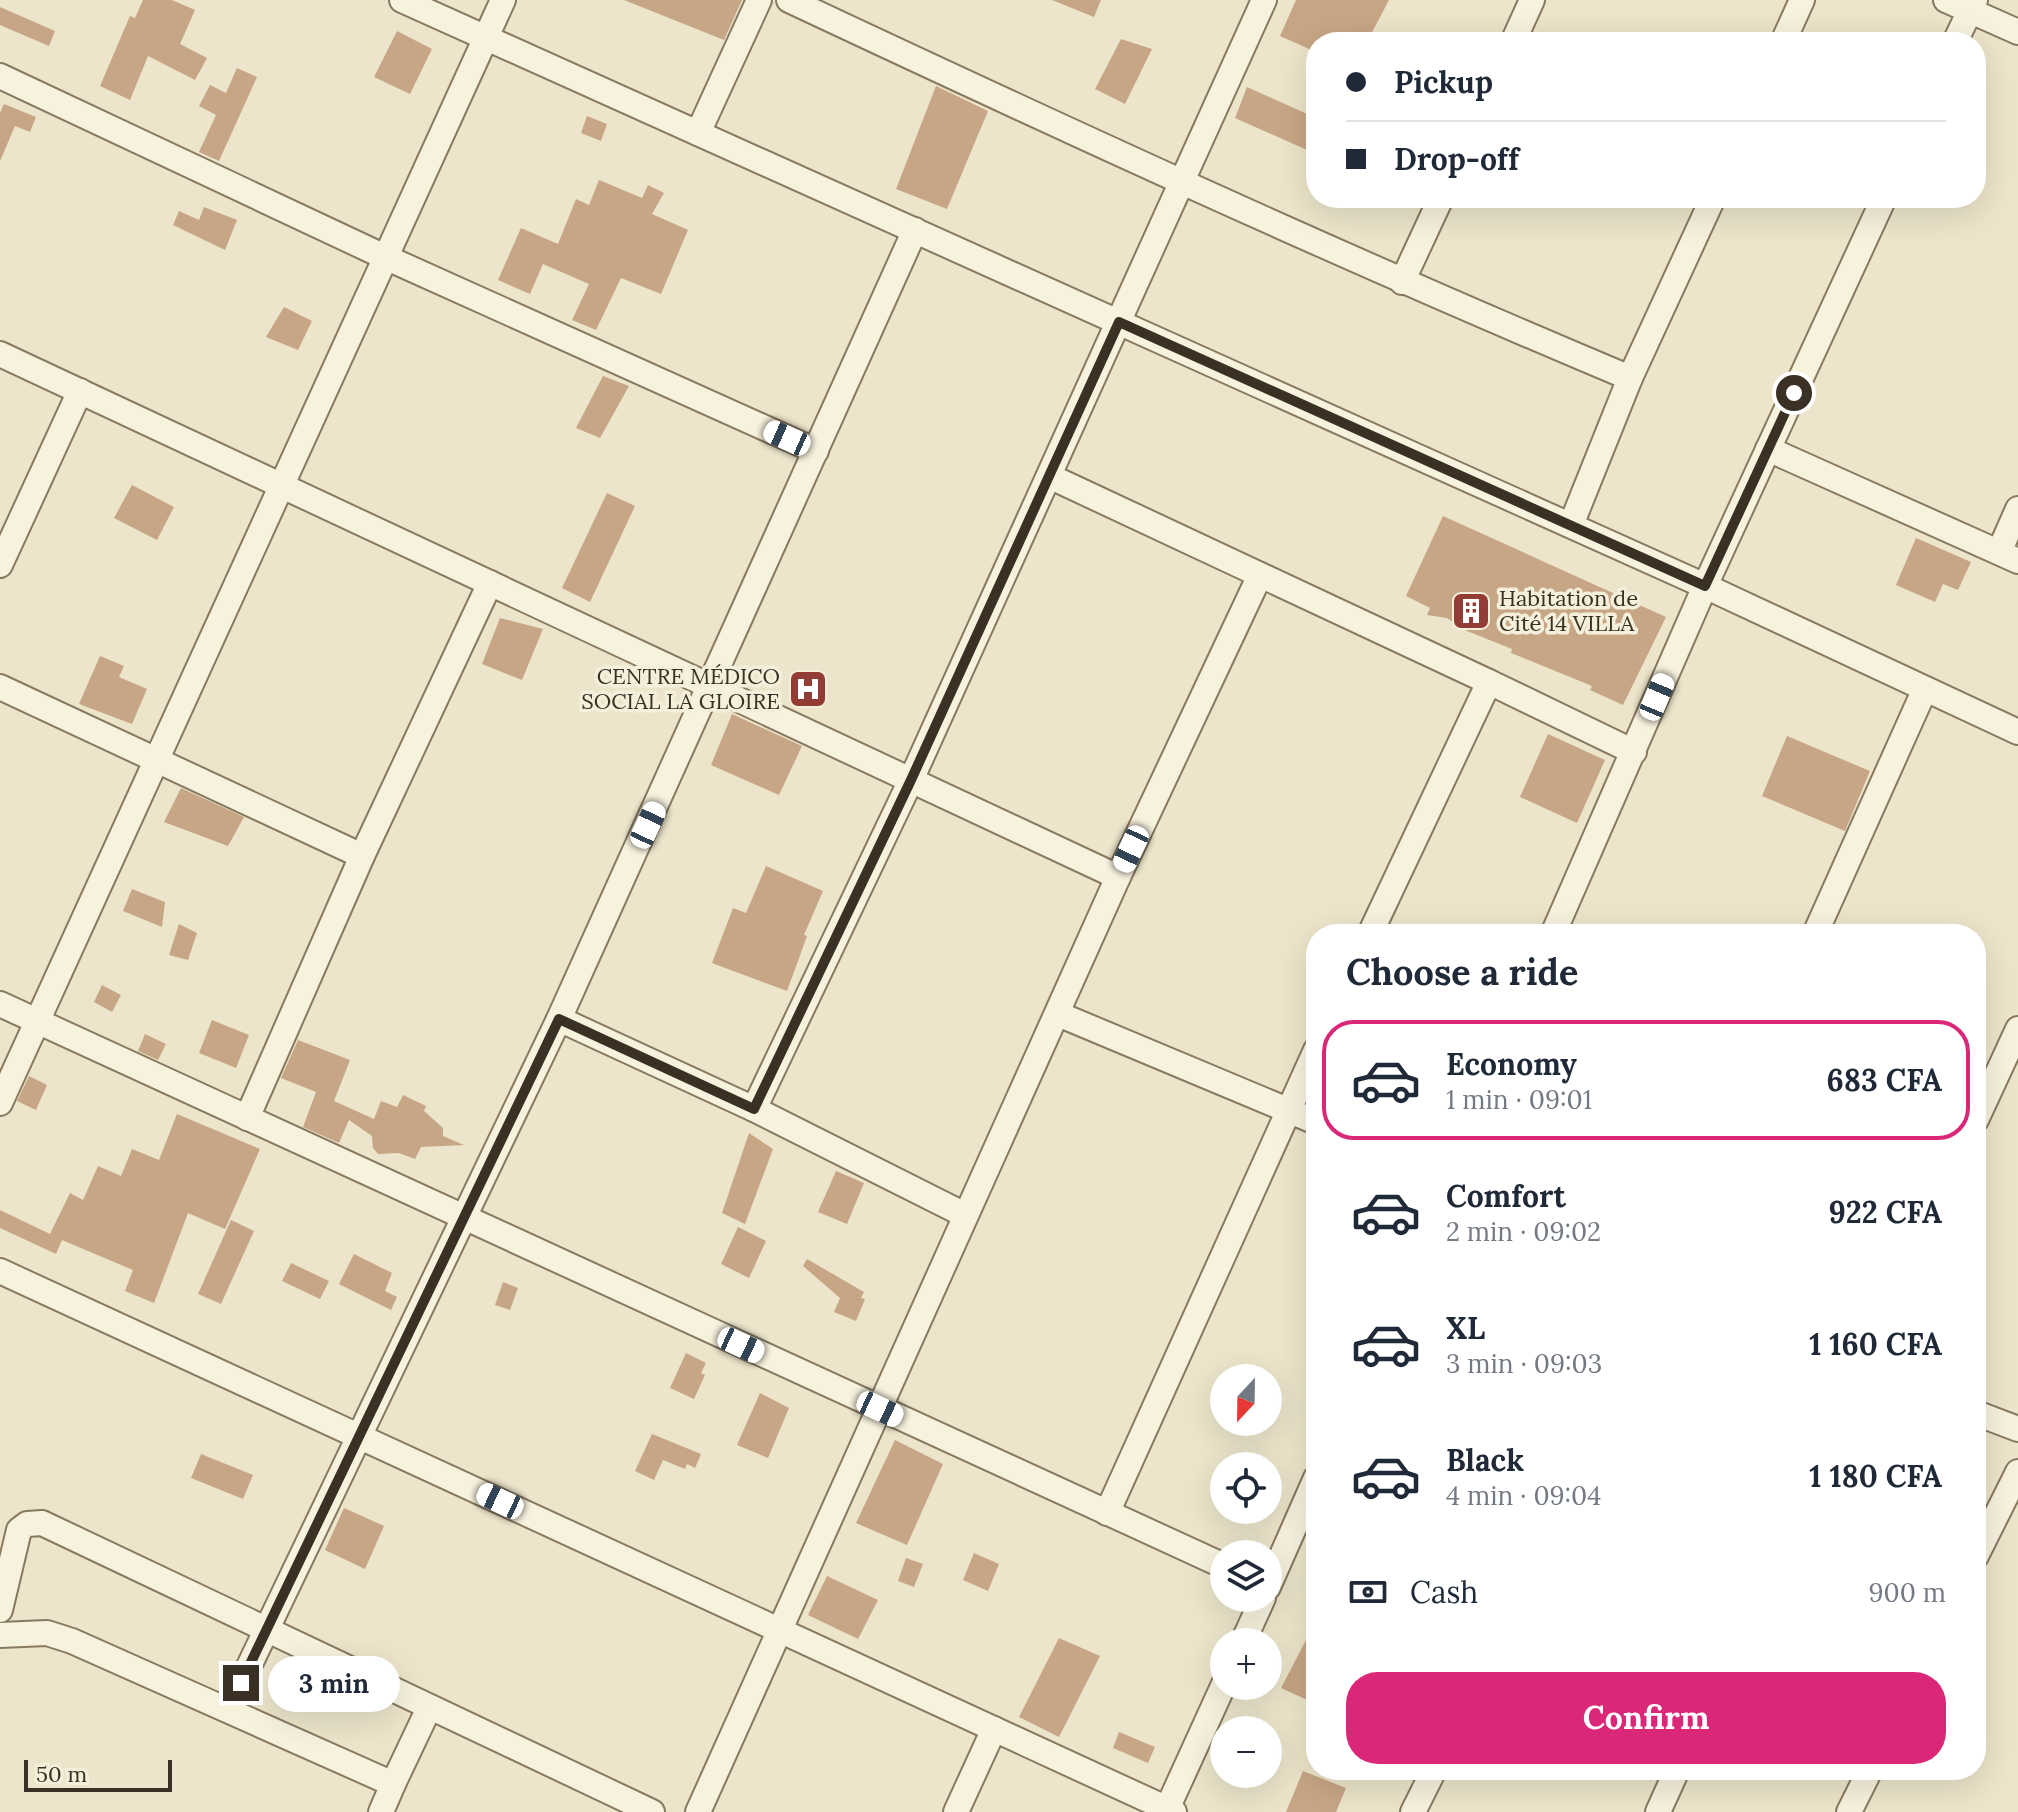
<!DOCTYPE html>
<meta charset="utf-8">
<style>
:root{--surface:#fff;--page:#f2f2f3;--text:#1f2937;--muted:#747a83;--line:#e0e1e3;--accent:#db2777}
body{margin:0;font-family:Lora,serif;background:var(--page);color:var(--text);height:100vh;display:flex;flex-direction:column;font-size:30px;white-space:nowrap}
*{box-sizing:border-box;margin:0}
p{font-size:26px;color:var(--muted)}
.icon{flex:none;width:44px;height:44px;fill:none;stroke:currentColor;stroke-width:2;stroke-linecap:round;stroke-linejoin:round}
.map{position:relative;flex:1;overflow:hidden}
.side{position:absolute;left:1306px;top:924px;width:680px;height:856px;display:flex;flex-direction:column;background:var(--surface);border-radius:32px;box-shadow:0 8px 32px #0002}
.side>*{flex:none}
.top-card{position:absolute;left:1306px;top:32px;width:680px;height:176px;border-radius:32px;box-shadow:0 8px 32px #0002;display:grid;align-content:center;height:176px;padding:0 40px;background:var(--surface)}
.needle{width:52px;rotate:202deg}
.fabs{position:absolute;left:1210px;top:1364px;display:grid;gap:16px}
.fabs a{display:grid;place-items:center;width:72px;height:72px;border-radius:50%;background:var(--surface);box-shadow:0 8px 32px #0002;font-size:40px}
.scale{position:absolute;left:24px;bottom:20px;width:148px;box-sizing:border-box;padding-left:8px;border:4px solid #3a3023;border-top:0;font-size:22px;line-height:28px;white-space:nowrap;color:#3a3023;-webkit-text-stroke:6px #f4efdb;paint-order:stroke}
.end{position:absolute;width:36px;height:36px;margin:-18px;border:10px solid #3a3023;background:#fff;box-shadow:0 0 0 4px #fff}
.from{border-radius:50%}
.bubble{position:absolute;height:56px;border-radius:28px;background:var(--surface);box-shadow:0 8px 32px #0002;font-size:26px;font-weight:700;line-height:56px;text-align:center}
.car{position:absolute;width:24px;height:48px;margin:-24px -12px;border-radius:10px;box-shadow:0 0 6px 2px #0007;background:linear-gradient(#fff 24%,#345 0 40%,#fff 0 76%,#345 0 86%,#fff 0)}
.top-card b{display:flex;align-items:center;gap:28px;height:76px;font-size:30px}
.top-card b+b{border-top:2px solid var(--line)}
.top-card i{width:20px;height:20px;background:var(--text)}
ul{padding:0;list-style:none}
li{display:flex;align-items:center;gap:24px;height:120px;margin:0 16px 12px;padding:0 24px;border:4px solid transparent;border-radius:32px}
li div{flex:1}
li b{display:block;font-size:30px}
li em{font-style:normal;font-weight:700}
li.selected{border-color:var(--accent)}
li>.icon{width:72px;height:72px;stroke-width:1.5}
h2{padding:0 40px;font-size:36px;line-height:96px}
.pay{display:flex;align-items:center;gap:20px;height:88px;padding:0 40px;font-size:30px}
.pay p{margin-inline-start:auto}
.action{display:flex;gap:16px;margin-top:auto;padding:16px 40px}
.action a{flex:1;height:92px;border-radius:32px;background:var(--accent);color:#fff;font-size:32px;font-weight:700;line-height:92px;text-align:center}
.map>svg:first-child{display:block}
</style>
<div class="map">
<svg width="2018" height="1812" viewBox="0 0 2018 1812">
<rect width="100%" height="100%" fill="#ece5cb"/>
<!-- building -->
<g fill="#c7a685">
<polygon points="143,0 172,0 195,10 180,44 207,58 195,80 148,56 130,100 100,86 130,16 135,18"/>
<polygon points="624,0 742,0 724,40"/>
<polygon points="1052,0 1101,0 1094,17"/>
<polygon points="1296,0 1389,0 1367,42 1316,42 1316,52 1280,36"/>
<polygon points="0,7 55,31 49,46 0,25"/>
<polygon points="397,31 432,49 410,94 374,77"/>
<polygon points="1121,39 1152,49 1125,104 1095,89"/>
<polygon points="237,68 257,77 219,161 199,152 216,115 199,106 210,85 226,93"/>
<polygon points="936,86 988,111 947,209 896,189"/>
<polygon points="1247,87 1316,118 1316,154 1235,118"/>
<polygon points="4,104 36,117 30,132 15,126 0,161 0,113"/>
<polygon points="587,116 607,124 601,141 581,133"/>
<polygon points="599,180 642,198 648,185 664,193 652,214 688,230 661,294 621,278 596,330 572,320 589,284 543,264 530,294 498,280 521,228 558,244 576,199 589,205"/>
<polygon points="204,207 237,220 225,250 173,225 179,211 199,220"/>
<polygon points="284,307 312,321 298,350 266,337"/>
<polygon points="603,376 629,386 600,438 576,428"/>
<polygon points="132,485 174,507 157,540 114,518"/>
<polygon points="607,493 635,506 590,602 562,588"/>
<polygon points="1443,516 1666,617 1623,705 1590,690 1592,686 1511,653 1512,649 1467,631 1447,618 1427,615 1430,608 1406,596"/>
<polygon points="1916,538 1971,562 1958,590 1943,584 1935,602 1896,585"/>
<polygon points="500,618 543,629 522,680 482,664"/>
<polygon points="100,656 124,666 119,677 147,689 132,724 79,704"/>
<polygon points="732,714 802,746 779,795 711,765"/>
<polygon points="1548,734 1605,760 1577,823 1520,797"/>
<polygon points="1787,736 1870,771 1845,831 1762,796"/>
<polygon points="181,788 244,817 228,846 164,822"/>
<polygon points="766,866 823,891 804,935 807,936 787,991 712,963 733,908 746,913"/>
<polygon points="132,889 165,902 162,927 123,911"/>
<polygon points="179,924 197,933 188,960 169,955"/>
<polygon points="102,985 121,995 112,1012 94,1002"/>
<polygon points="212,1020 249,1035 236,1068 199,1053"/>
<polygon points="145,1034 166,1044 158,1060 138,1051"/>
<polygon points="298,1040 350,1060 334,1101 374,1119 381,1101 397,1107 403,1095 426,1106 424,1111 443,1128 443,1136 464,1145 421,1147 415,1159 399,1153 378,1154 373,1148 372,1136 349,1120 339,1143 303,1127 316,1092 281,1078"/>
<polygon points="29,1076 47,1085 36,1110 17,1101"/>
<polygon points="177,1114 260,1149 225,1229 188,1213 154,1303 125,1291 133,1270 62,1240 56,1254 0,1228 0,1210 50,1234 70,1193 83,1200 98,1166 121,1176 132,1149 159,1160"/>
<polygon points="749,1133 773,1149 745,1224 722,1213"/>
<polygon points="836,1171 864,1183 847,1224 818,1212"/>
<polygon points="231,1220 254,1231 221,1304 198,1294"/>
<polygon points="738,1227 766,1241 749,1278 721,1264"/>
<polygon points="354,1254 392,1273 385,1291 397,1297 391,1310 339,1284"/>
<polygon points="807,1259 864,1292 861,1298 865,1299 856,1321 834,1312 840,1298 803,1266"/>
<polygon points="291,1263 329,1281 320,1299 282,1281"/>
<polygon points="503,1282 518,1288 510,1310 495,1305"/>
<polygon points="686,1353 706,1363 701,1373 705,1375 694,1399 670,1388"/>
<polygon points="760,1393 789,1408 768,1458 737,1445"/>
<polygon points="652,1434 701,1454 695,1468 687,1464 685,1469 663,1460 654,1480 635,1471"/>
<polygon points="895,1440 943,1464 907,1545 856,1523"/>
<polygon points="201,1454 253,1475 243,1499 191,1478"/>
<polygon points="344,1508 384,1526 365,1569 325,1550"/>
<polygon points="974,1553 999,1564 988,1591 963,1580"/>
<polygon points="906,1558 923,1564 914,1587 898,1581"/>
<polygon points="827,1576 878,1600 858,1639 808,1615"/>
<polygon points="1316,1621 1316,1704 1281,1688"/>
<polygon points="1059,1638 1100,1656 1059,1737 1019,1717"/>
<polygon points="1119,1732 1155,1747 1148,1763 1113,1748"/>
<polygon points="1303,1771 1346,1788 1336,1812 1286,1812"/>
</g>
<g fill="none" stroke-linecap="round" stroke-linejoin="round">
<!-- minor casing -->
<g stroke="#887961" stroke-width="28">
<g id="minor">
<polyline points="402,0 1705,586 2018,732"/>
<path d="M789 0C1068 131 1346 259 1630 378"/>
<polyline points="1946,0 2018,32"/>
<polyline points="1513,42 1532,0"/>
<polyline points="1783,42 1802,0"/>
<polyline points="1955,42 1975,0"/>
<polyline points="0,76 385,257 816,451"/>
<polyline points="698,133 759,0"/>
<polyline points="1402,282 1441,198"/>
<polyline points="0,354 1118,877"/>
<polyline points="1768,449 2018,561"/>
<polyline points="1049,476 1489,682 1370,934"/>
<polyline points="1571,525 1630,378 1713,198"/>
<polyline points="1999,552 2018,509"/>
<polyline points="0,565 80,391"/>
<polyline points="1489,682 1634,752"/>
<polyline points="0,687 362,856"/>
<polyline points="1553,934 1705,586 1884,198"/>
<polyline points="1815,934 1924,691"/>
<polyline points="0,1004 1224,1566"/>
<polyline points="1058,1014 1316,1122"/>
<polyline points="559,1019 754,1109 965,1215"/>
<polyline points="0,1103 503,0"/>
<polyline points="754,1109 911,780 1264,0"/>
<polyline points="247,1118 362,856 490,583"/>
<polyline points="1976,1120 2018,1029"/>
<polyline points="0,1271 1174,1812"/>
<polyline points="1976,1413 2018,1429"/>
<polyline points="1107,1513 1316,1050"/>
<polyline points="1976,1556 2018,1472"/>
<polyline points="1268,1587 1316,1478"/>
<polyline points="0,1610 19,1530 27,1524 42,1523 652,1812"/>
<polyline points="0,1635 47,1633 72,1641 393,1784 381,1812"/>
<polyline points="1243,1642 1263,1598"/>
<polyline points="229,1708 559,1019 915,230"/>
<polyline points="393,1784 429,1708"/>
<polyline points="1167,1809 1224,1684"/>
<polyline points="698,1812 1118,877 1260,575"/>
<polyline points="956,1812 994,1729"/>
<polyline points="1413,1812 1434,1770"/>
<polyline points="1658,1812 1677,1770"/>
<polyline points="1849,1812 1870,1770"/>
</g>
</g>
<!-- minor -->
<use href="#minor" stroke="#f7f2de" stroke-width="24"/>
</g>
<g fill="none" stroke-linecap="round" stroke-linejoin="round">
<!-- route -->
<polyline stroke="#3a3023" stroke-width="10" points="241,1683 559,1019 754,1109 911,780 1119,322 1705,586 1794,393"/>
</g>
<!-- icons -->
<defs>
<g id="building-square" transform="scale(2)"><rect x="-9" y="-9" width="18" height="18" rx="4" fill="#923c35" stroke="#f4efdb"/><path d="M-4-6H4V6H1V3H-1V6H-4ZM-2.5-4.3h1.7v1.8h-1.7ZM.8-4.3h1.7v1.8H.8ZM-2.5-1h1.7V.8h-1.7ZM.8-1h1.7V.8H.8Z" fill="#fff"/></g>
<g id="hospital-square" transform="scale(2)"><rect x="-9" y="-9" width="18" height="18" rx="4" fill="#923c35" stroke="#f4efdb"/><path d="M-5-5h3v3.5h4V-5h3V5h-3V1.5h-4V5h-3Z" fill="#fff"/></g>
</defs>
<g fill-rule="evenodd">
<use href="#building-square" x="1471" y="611"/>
<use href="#hospital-square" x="808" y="689"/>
</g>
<g text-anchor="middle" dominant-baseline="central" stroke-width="7" stroke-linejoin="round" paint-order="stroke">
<!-- poi labels -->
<g font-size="22" fill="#3a3023" stroke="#f4efdb" text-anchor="start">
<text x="1499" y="598">Habitation de<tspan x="1499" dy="25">Cité 14 VILLA</tspan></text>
<text x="780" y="676" text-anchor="end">CENTRE MÉDICO<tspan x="780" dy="25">SOCIAL LA GLOIRE</tspan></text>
</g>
</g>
</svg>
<div class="fabs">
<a><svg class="needle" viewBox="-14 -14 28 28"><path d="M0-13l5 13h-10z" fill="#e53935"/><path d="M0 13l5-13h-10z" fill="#747a83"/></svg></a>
<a><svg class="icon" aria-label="locate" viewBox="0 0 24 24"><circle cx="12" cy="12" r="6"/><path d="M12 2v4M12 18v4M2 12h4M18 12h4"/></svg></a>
<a><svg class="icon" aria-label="layers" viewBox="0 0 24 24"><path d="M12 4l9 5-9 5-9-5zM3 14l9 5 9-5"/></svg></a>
<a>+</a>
<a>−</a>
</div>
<div class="scale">50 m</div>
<i class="end from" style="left:1794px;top:393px"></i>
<i class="end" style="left:241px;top:1683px"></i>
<div class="bubble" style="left:268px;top:1656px;width:132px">3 min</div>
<i class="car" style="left:787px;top:438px;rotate:294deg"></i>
<i class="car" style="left:1657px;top:697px;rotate:23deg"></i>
<i class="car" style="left:648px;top:825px;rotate:25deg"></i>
<i class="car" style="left:1131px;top:849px;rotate:205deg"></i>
<i class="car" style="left:741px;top:1345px;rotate:115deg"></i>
<i class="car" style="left:880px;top:1409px;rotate:115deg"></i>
<i class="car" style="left:500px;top:1501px;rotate:295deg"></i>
<div class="top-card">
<b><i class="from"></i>Pickup</b>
<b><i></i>Drop-off</b>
</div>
<section class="side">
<h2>Choose a ride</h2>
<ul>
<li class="selected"><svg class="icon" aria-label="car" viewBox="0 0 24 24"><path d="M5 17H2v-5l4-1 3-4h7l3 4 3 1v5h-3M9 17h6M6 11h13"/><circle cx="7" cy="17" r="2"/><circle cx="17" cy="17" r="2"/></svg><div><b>Economy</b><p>1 min · 09:01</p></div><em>683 CFA</em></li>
<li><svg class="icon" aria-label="car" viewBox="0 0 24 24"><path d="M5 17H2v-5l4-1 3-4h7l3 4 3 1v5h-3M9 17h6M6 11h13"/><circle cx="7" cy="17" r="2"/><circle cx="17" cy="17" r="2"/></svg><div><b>Comfort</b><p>2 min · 09:02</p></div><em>922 CFA</em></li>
<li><svg class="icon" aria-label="car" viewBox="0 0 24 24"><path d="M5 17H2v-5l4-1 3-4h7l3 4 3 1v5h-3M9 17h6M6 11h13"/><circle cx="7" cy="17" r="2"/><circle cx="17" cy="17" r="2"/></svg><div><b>XL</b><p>3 min · 09:03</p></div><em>1 160 CFA</em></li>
<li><svg class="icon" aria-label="car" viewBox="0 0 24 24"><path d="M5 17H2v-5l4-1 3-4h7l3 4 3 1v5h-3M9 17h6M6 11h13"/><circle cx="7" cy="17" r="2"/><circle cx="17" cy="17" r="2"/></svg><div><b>Black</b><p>4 min · 09:04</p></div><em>1 180 CFA</em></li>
</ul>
<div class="pay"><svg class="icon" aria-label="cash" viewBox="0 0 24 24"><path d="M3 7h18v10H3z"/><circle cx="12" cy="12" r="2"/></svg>Cash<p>900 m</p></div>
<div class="action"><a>Confirm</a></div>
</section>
</div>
